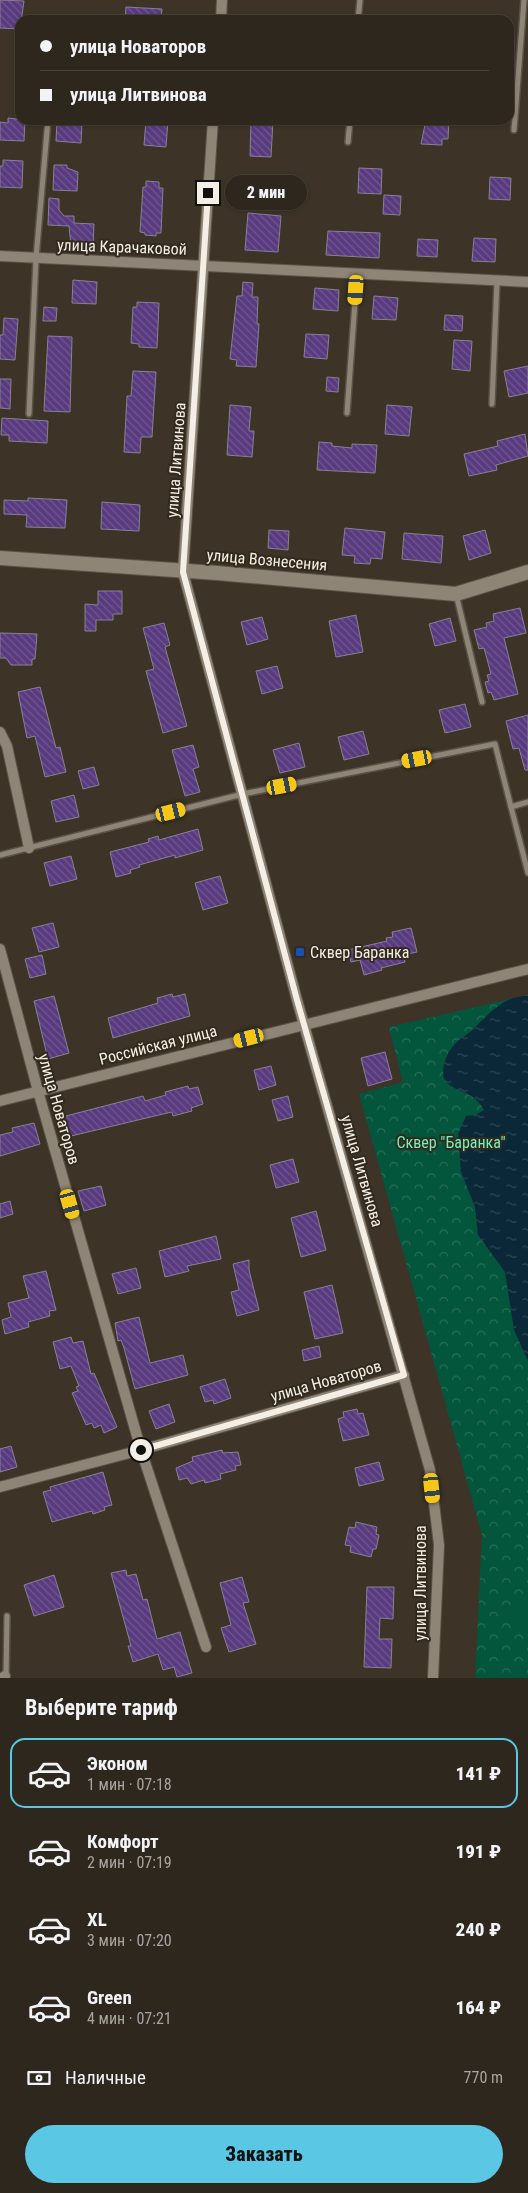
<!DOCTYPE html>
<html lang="ru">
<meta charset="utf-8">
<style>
:root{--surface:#2e271d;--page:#3a332a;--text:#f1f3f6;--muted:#a7a5a4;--line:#49443b;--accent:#5ac8e5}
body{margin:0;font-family:"Roboto Condensed",sans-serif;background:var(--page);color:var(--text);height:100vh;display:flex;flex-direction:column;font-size:19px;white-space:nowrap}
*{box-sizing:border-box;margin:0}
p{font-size:16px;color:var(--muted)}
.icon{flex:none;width:28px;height:28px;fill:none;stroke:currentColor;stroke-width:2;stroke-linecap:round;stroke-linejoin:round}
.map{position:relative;height:1678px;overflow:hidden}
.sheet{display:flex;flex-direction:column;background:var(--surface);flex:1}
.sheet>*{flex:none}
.hud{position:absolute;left:15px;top:15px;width:499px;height:110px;border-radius:15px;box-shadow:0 1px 4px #0004,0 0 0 1px var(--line);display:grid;align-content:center;height:110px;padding:0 25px;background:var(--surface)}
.end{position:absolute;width:22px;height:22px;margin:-11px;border:6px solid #f4efe6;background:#111;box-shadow:0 0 0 2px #111}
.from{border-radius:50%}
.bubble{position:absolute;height:35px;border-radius:18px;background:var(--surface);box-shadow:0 1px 4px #0004,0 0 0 1px var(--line);font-size:16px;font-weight:800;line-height:35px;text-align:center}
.car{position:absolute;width:15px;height:30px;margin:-15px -8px;border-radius:6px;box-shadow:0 0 4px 1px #0007;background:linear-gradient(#f5c518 24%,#345 0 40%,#f5c518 0 76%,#345 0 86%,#f5c518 0)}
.hud b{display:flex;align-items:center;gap:18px;height:48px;font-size:19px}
.hud b+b{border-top:1px solid var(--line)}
.hud i{width:12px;height:12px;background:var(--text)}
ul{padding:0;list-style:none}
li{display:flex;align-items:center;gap:15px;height:70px;margin:0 10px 8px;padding:0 15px;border:2px solid transparent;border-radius:15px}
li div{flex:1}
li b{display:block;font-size:19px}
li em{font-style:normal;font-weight:800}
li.current{border-color:var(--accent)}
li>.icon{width:45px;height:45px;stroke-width:1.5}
h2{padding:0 25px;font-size:22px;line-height:60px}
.pay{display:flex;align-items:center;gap:12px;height:55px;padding:0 25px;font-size:19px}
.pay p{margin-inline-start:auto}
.primary-button{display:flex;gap:10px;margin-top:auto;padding:10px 25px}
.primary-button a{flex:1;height:58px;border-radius:30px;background:var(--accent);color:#111;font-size:20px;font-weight:800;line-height:58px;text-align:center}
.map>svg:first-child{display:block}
</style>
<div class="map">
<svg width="528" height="1678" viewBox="0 0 528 1678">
<defs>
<pattern id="park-crowns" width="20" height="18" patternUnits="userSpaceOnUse" patternTransform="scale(1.25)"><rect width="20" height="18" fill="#03553c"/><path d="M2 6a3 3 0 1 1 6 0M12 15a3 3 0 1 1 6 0" fill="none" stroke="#286e58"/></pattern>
<pattern id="water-ripples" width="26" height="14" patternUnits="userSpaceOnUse" patternTransform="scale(1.25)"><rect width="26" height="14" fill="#0b2838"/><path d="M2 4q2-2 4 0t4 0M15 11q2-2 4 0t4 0" fill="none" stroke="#2f4855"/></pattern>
<pattern id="building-back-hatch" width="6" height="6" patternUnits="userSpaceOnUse" patternTransform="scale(1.25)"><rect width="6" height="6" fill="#583a7f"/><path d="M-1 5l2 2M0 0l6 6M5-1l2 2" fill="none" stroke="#715791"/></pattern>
</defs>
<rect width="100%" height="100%" fill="#3d3427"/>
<!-- park -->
<polygon fill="url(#park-crowns)" points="528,995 528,1678 475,1678 482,1535 359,1094 403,1082 389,1027"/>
<!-- garden -->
<polygon fill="#03553c" points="528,1592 528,1630 509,1609"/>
<!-- water -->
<path fill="url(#water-ripples)" d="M528 996V1361L514 1330 505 1272 478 1235 475 1207 461 1172 458 1134 466 1116 475 1115 484 1110C473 1088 448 1092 444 1078 441 1070 446 1055 451 1049 456 1041 464 1037 471 1031 486 1017 505 994 528 996Z"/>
<!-- building -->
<g fill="url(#building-back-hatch)" stroke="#878192">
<polygon points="0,0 24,1 20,29 0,28"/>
<polygon points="126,7 162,9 161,20 125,20"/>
<polygon points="8,118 25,120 24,141 0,140 0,122 8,123"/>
<polygon points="146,120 168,120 166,147 144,145"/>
<polygon points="251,120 273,120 271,157 250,156"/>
<polygon points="426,120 449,120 448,139 442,139 442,145 421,144"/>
<polygon points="57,121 82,122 81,143 56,141"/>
<polygon points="3,160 23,161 22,188 0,187 0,166 3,166"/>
<polygon points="54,165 67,165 67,168 78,172 77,191 53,190"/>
<polygon points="359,168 382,169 381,194 358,193"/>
<polygon points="490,177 511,178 510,200 489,199"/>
<polygon points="254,178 268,179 267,194 253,193"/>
<polygon points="146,181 159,182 159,188 163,188 161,233 156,233 156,236 145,235 145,233 140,232 143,187 146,187"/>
<polygon points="384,195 401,196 400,215 383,214"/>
<polygon points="49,198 59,199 59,210 64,216 74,216 74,223 94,224 93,247 71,246 69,226 48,225"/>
<polygon points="248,213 281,216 278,252 245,250"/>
<polygon points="328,231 380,233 379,258 326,255"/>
<polygon points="474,238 496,239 495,262 472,261"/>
<polygon points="418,239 438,240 437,257 417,256"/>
<polygon points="73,280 97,282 96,304 72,303"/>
<polygon points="243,282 253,283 252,297 258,297 257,323 259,324 256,367 236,366 237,360 230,359 237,296 242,296"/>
<polygon points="315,288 339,290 338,311 313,309"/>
<polygon points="374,296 398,298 396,320 372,319"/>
<polygon points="137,302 159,303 157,348 139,347 139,344 131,343 133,307 137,307"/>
<polygon points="44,307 57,308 56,321 43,321"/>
<polygon points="445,315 463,316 462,331 444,330"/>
<polygon points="4,318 18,319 15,360 0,359 0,335 3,335"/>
<polygon points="306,334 329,335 327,359 304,357"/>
<polygon points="48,336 72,337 70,412 44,411"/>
<polygon points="454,340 472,341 470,371 452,369"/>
<polygon points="528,366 528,393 509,397 504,371"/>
<polygon points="133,371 156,372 152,437 141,437 140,453 124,452 127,396 131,396"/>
<polygon points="327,377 339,378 338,392 326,391"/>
<polygon points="0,379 11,379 10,409 0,408"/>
<polygon points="230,405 251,407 249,431 254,431 252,457 227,455"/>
<polygon points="387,405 412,407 409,436 385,434"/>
<polygon points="2,418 48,421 47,443 9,441 9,435 1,435"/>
<polygon points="525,434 528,456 496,465 497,470 469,476 464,454 498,446 497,441"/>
<polygon points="319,442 332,443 332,446 352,448 352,444 377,445 375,473 317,470"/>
<polygon points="28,498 67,500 65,528 26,527 27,515 4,514 4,500 28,501"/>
<polygon points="102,502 140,505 139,531 101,529"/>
<polygon points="345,528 385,532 382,559 371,558 370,564 354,563 355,556 342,555"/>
<polygon points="269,530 289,531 288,550 268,548"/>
<polygon points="485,530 491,553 469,560 463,536"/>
<polygon points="404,533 443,536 441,563 402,559"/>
<polygon points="98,591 122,591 122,614 113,614 113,620 96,620 96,631 85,631 85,604 98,605"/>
<polygon points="520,608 526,633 504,638 518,694 494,700 491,692 488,693 485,682 489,681 487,675 491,674 484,648 479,649 474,630 487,627 486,623 494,621 493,614"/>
<polygon points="356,615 363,652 336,657 329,621"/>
<polygon points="262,617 268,639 247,645 241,622"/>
<polygon points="450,618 456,641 435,646 429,624"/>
<polygon points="164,623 170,645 165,647 187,726 163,733 146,671 154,669 143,628"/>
<polygon points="0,633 37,634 35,659 32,659 32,665 11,665 6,658 0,658"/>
<polygon points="277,666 283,688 262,694 256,671"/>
<polygon points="40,687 56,748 60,747 66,772 45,777 35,736 27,738 18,692"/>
<polygon points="465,704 471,727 445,733 439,710"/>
<polygon points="528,715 528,770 525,770 519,748 513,749 506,721"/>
<polygon points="363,731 369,754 344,760 338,737"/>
<polygon points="299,743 305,767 280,773 273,750"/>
<polygon points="193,745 199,767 193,769 200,792 185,796 172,750"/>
<polygon points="94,767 99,785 83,789 78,771"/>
<polygon points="74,795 79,817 56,822 51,801"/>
<polygon points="198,829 203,850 175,858 175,855 139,865 140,867 130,870 131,873 116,877 110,852 149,842 148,839 158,836 159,840"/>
<polygon points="71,856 77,879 50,886 44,863"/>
<polygon points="220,876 228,903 203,910 195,883"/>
<polygon points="53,923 59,947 39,952 32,928"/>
<polygon points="411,928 417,952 403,955 405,962 381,968 382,970 364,975 360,960 351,962 348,950 387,941 386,938 393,937 392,932"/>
<polygon points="42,955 46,974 30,978 25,959"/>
<polygon points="172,994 173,997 185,994 190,1016 113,1038 108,1018 158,1003 157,998"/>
<polygon points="54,996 69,1053 48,1059 34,1001"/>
<polygon points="385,1052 392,1079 368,1086 361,1058"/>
<polygon points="271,1066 276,1085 259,1090 254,1070"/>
<polygon points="188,1086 189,1089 198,1087 203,1104 191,1108 192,1111 173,1116 172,1112 163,1114 67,1137 62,1117 143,1096 145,1101 166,1095 165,1092"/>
<polygon points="288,1096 293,1117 278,1121 272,1100"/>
<polygon points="34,1123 40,1144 0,1156 0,1135 13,1132 12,1128"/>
<polygon points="293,1159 299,1182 276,1188 270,1165"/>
<polygon points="101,1186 106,1205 84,1211 78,1191"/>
<polygon points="10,1201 13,1214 0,1218 0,1204"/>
<polygon points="316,1211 326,1250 301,1257 291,1218"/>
<polygon points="216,1236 221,1259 187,1266 189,1271 165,1277 159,1251"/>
<polygon points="249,1260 249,1270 259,1310 237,1316 231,1292 239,1290 233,1264"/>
<polygon points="136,1268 141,1288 118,1294 112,1274"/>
<polygon points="46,1271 56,1310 49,1311 50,1316 28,1322 29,1327 5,1334 2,1320 11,1317 8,1303 29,1298 23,1276"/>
<polygon points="332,1285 343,1333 315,1339 304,1292"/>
<polygon points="139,1317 150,1363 183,1355 188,1375 135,1389 124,1348 121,1340 118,1341 115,1323"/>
<polygon points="71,1337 73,1343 83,1341 91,1374 94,1373 117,1427 104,1433 101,1425 94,1428 92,1423 86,1425 72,1393 78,1391 76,1387 79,1386 71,1366 60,1369 53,1342"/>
<polygon points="319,1346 321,1357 304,1361 302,1350"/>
<polygon points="225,1379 231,1398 214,1404 213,1400 205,1402 200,1387"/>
<polygon points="169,1404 175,1422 156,1429 149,1411"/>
<polygon points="357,1409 358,1414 363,1413 369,1435 343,1441 338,1419 344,1417 343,1412"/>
<polygon points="11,1446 17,1467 0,1472 0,1449"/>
<polygon points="222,1450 223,1453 238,1452 241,1465 235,1466 236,1470 220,1474 221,1479 205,1483 204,1480 191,1484 187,1478 179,1480 176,1468 193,1461 192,1457"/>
<polygon points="379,1462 384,1480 359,1486 355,1468"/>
<polygon points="103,1472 112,1505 104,1507 105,1510 93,1514 92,1511 52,1522 43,1492 51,1490 50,1487"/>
<polygon points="356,1522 377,1527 376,1534 379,1535 376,1549 373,1549 371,1557 350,1552 351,1546 345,1545 349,1527 355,1528"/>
<polygon points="126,1570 127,1576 136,1574 143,1600 147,1599 157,1639 180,1632 192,1673 177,1677 174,1667 163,1670 158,1654 133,1662 128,1646 131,1646 111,1573"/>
<polygon points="54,1575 64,1607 34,1616 24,1585"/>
<polygon points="242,1577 249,1602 243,1603 256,1644 229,1652 221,1628 231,1625 220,1583"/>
<polygon points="367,1587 394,1587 393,1619 380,1618 379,1639 392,1639 391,1668 364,1667"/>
</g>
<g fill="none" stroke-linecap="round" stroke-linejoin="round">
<!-- service casing -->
<g stroke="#595347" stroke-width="8">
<g id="service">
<polyline points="358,20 360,0"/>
<polyline points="514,130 524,0"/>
<polyline points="348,142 350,120"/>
<polyline points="492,404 497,281"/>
<polyline points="347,413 357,274"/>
<polyline points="29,414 36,258 48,120"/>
<polyline points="456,594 482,702"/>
<polyline points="511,807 528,873"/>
<polyline points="0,855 243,794 495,744 511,807 528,802"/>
<polyline points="6,1678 7,1616"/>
</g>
</g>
<!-- minor casing -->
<g stroke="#595347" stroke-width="12">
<g id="minor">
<polyline points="221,20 222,0"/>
<polyline points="213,120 183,572 297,1000 430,1470 439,1545 433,1678"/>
<polyline points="0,256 528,282"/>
<polyline points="0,732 7,746 29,848"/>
<polyline points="0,949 38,1091 141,1450 206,1647"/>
<polyline points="0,1101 528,969"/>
<polyline points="0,1487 141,1450 404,1375"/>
<polyline points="2,1678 5,1676"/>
</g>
</g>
<!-- tertiary casing -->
<g stroke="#595347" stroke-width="16">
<polyline id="tertiary" points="0,558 217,573 456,594 528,572"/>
</g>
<!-- service -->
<use href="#service" stroke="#8f8576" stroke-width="5"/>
<!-- minor -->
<use href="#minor" stroke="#8f8576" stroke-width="10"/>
<!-- tertiary -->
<use href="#tertiary" stroke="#8f8576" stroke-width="14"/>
</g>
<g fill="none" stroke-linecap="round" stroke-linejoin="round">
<!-- route -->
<polyline stroke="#f4efe6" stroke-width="6" points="141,1450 404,1375 297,1000 183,572 208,193"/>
</g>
<!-- markers -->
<rect fill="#1a4fb4" stroke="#322a1d" stroke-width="2" x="295" y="947" width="10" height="10" rx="2.5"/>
<g text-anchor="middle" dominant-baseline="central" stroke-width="4" stroke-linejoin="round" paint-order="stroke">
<!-- street labels -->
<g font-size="16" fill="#f4efe6" stroke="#322a1d">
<text transform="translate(122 247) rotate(2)">улица Карачаковой</text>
<text transform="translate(176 460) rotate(-86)">улица Литвинова</text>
<text transform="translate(267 560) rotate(5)">улица Вознесения</text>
<text transform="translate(158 1045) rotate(-14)">Российская улица</text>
<text transform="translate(59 1109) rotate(74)">улица Новаторов</text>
<text transform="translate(362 1171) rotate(74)">улица Литвинова</text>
<text transform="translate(326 1381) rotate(-16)">улица Новаторов</text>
<text transform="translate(420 1583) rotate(-90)">улица Литвинова</text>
</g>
<!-- poi labels -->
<g font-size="16" fill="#f4efe6" stroke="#322a1d" text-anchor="start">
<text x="310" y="952">Сквер Баранка</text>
</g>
<!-- park labels -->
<g font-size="16" fill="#6bf4bf" stroke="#322a1d">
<text x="451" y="1142">Сквер "Баранка"</text>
</g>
</g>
</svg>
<i class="end from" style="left:141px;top:1450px"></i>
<i class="end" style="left:208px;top:193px"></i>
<div class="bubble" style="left:225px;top:175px;width:82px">2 мин</div>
<i class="car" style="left:356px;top:290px;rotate:184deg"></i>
<i class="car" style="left:417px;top:759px;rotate:259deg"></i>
<i class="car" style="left:282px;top:786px;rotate:79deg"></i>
<i class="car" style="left:171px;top:812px;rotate:76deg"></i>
<i class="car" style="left:249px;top:1038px;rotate:256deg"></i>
<i class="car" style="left:70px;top:1204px;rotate:164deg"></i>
<i class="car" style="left:432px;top:1488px;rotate:174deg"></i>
<div class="hud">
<b><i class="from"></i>улица Новаторов</b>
<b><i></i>улица Литвинова</b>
</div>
</div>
<section class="sheet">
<h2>Выберите тариф</h2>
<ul>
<li class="current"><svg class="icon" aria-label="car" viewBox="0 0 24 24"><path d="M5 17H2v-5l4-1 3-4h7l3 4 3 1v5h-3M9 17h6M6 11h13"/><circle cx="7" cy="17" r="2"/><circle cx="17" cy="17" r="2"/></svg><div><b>Эконом</b><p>1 мин · 07:18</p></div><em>141 ₽</em></li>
<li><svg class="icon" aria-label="car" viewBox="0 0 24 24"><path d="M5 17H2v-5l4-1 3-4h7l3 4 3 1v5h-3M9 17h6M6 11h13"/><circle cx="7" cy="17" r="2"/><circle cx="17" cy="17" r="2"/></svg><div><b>Комфорт</b><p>2 мин · 07:19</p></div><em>191 ₽</em></li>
<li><svg class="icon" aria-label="car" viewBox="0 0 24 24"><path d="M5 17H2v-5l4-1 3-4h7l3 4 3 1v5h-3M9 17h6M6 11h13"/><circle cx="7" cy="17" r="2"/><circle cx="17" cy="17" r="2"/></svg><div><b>XL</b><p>3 мин · 07:20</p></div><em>240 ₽</em></li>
<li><svg class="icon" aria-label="car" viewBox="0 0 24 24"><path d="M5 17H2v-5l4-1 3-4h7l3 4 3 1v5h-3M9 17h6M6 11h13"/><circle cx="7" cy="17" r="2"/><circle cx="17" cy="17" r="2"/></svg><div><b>Green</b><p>4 мин · 07:21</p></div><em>164 ₽</em></li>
</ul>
<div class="pay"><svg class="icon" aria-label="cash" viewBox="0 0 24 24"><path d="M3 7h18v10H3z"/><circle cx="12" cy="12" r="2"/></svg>Наличные<p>770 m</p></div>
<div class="primary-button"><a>Заказать</a></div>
</section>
